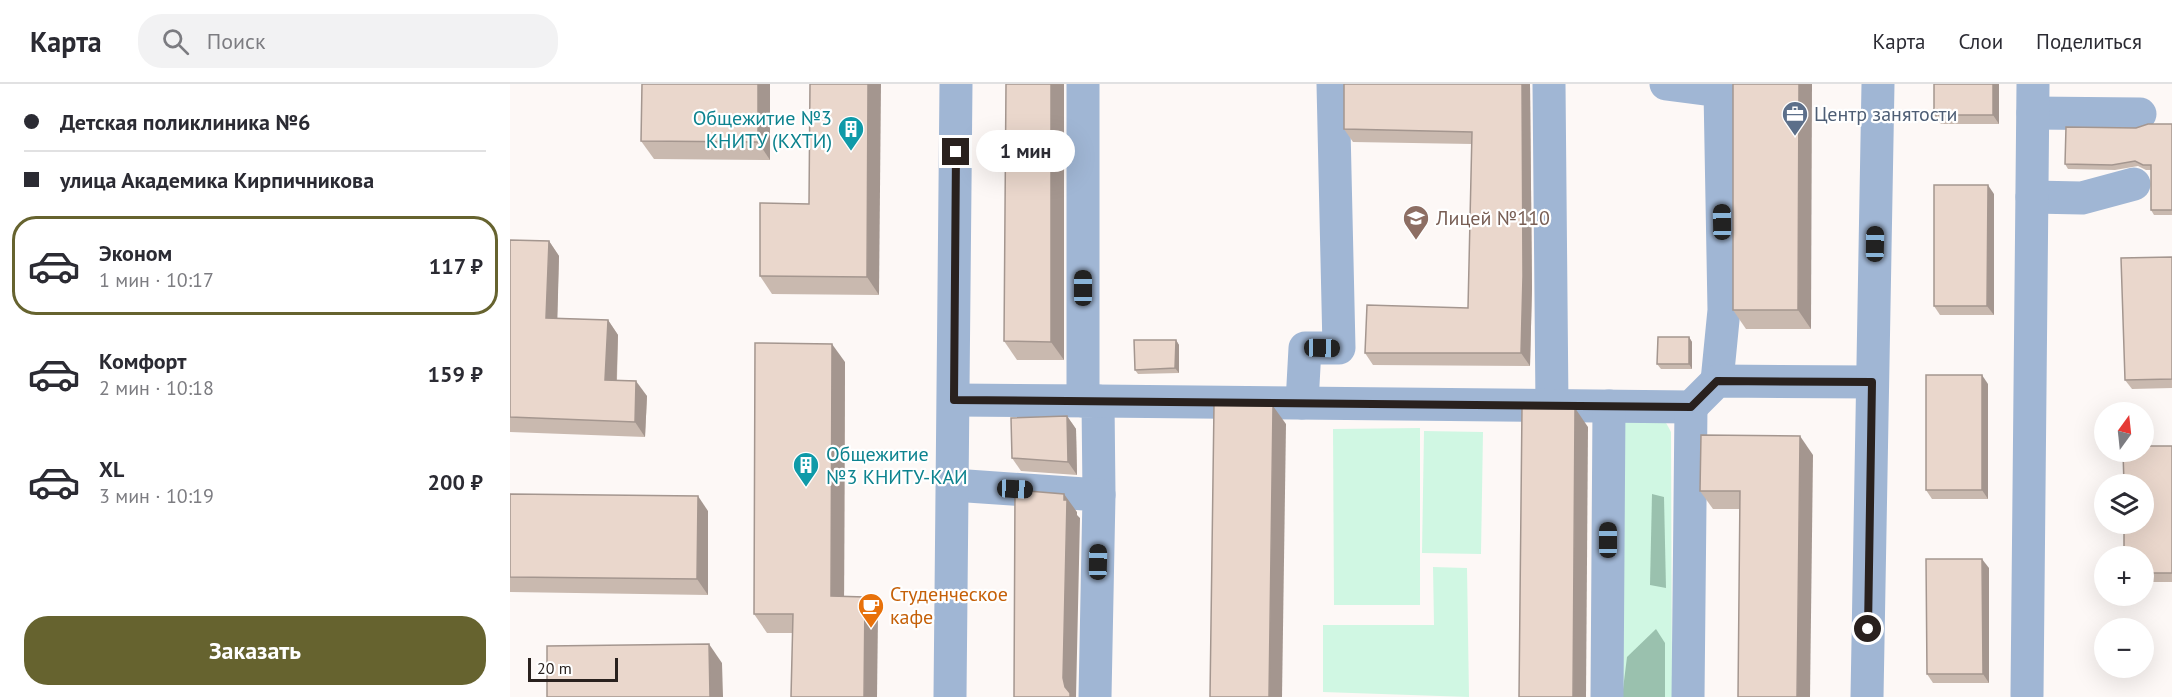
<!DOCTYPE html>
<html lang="ru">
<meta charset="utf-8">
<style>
:root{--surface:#fff;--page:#f2f2f3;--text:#2b2b33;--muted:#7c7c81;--line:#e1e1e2;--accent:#66632f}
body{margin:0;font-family:"PT Sans",sans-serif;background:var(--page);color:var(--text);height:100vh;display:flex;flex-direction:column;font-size:22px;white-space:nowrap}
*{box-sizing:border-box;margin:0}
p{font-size:20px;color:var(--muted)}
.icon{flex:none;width:33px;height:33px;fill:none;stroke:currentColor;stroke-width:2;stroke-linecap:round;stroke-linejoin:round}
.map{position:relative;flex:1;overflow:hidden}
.drawer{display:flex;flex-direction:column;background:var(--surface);width:510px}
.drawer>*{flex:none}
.banner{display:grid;align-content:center;height:132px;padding:0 24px;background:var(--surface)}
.needle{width:39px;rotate:15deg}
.fabs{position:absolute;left:1584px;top:318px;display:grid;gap:12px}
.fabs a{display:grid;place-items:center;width:60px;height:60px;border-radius:50%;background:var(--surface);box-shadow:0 6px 24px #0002;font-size:30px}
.scale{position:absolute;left:18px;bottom:15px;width:90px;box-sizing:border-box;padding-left:6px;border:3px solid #29211e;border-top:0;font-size:16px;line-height:21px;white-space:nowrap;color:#29211e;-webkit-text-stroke:4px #fff;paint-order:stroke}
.end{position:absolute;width:27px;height:27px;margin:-14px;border:8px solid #29211e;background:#fff;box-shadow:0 0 0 3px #fff}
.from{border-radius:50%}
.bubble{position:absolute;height:42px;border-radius:21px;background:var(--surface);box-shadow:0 6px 24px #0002;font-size:20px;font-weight:700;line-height:42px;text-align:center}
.car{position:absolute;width:18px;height:36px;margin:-18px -9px;border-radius:8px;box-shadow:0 0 4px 2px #0007;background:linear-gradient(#222 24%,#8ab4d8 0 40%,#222 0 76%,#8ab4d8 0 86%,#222 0)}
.banner b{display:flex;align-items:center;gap:21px;height:57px;font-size:22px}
.banner b+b{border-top:2px solid var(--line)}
.banner i{width:15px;height:15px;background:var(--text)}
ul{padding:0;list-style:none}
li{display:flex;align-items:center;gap:18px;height:99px;margin:0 12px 9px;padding:0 12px;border:3px solid transparent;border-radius:24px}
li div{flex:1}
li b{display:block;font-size:22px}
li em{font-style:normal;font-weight:700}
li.on{border-color:var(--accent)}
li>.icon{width:54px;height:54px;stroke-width:1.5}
.button{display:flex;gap:12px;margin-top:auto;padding:12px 24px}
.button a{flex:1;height:69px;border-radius:24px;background:var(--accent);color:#fff;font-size:24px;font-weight:700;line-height:69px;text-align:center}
header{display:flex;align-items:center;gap:36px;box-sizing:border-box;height:84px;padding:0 30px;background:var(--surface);border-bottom:2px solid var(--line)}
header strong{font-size:28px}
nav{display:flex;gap:33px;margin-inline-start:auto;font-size:21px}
.search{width:420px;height:54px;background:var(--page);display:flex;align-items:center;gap:15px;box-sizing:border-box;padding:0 21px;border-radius:24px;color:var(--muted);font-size:22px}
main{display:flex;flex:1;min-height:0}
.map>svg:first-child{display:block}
</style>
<header>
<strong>Карта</strong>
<div class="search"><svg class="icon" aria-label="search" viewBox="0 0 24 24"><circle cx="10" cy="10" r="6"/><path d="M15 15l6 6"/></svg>Поиск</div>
<nav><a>Карта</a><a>Слои</a><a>Поделиться</a></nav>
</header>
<main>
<section class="drawer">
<div class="banner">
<b><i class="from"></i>Детская поликлиника №6</b>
<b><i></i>улица Академика Кирпичникова</b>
</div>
<ul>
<li class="on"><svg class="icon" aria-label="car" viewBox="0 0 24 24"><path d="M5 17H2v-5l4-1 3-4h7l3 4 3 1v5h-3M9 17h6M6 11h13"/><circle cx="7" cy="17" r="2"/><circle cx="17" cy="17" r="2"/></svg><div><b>Эконом</b><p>1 мин · 10:17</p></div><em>117 ₽</em></li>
<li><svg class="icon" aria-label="car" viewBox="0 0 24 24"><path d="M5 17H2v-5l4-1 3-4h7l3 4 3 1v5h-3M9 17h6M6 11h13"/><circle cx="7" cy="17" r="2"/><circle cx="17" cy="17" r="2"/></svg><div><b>Комфорт</b><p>2 мин · 10:18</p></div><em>159 ₽</em></li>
<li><svg class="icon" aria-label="car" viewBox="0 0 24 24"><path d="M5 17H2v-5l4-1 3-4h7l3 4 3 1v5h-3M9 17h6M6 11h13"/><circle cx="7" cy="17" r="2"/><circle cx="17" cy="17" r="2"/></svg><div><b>XL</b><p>3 мин · 10:19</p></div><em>200 ₽</em></li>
</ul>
<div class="button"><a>Заказать</a></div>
</section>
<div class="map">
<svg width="1662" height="613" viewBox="0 0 1662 613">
<rect width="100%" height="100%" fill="#fdf8f6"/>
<!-- green -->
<g fill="#d0f7e3">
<polygon points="1154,335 1161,348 1162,613 1107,613 1113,337"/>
<polygon points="910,344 910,521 824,521 823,345"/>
<polygon points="914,347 973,348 971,470 912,469"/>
<polygon points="923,483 957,484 959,613 813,608 813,541 924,541"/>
</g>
<!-- forest -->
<g fill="#9ac1ae">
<polygon points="1142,410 1154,413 1156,504 1140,501"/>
<polygon points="1146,545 1155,559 1155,613 1112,613 1117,573"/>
</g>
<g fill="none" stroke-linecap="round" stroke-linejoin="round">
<!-- minor -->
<g stroke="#a0b6d4" stroke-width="33">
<polyline points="1039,0 1042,322"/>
<polyline points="1156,0 1210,7 1214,226 1207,297"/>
<polyline points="1523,29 1630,30"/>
<polyline points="1522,113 1572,114 1624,100"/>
<polyline points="444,316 588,317 589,411"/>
<polyline points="573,317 573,0"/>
<polyline points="588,317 1181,323 1207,297 1362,298"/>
<polyline points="792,319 795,264 829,264 823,0"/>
<polyline points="443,401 589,411 585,613"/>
<polyline points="1517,611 1523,0"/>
<polyline points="440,613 446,0"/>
<polyline points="1097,613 1099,322"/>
<polyline points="1178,613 1181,323"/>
<polyline points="1357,613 1368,0"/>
</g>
</g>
<!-- wall -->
<g fill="#c9b9af">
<polygon points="132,0 260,0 260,76 144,75 131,57"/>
<polygon points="300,0 369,211 262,210 250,192 299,120"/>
<polygon points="554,0 554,276 507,276 494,257"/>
<polygon points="834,0 1020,0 1022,204 1020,282 863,281 855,269 958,224 962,60 843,58 834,45"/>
<polygon points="1223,0 1301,245 1236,245 1223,226"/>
<polygon points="1489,0 1489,40 1431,40 1424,31"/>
<polygon points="1662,40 1662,131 1644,131 1641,126 1641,86 1636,86 1628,82 1605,86 1558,85 1555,80 1626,44"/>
<polygon points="1484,110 1484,231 1430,231 1424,222"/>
<polygon points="0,156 39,157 49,172 47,234 98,236 108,251 107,296 137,312 135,353 0,348"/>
<polygon points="1662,173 1662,304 1622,305 1615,296"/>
<polygon points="1179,253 1182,258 1182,285 1151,285 1147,280"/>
<polygon points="666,256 669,261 669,289 628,290 625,286"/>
<polygon points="335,278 334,512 368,531 282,549 257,549 244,530"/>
<polygon points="1478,300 1478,415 1422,415 1416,406"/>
<polygon points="557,332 566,345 567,391 511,387 502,374"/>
<polygon points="1662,362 1662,498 1634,498 1634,472"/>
<polygon points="1303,371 1230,425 1203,425 1190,407"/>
<polygon points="0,410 198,427 198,511 0,508"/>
<polygon points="1479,484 1479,599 1423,599 1417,590"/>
</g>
<!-- shaded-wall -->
<g fill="#a4968f">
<polygon points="248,0 260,0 260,76 248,58"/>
<polygon points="358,0 371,0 369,211 357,193"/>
<polygon points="541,0 554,0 554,276 541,258"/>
<polygon points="1012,0 1020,0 1022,204 1020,282 1011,269"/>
<polygon points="1289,0 1302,0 1301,245 1288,226"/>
<polygon points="1483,0 1489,0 1489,40 1483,31"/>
<polygon points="1478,101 1484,110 1484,231 1477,222"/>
<polygon points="39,157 49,172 47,249 36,234"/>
<polygon points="98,236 108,251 106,311 95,296"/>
<polygon points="1179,253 1182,258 1182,285 1179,280"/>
<polygon points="666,256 669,261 669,289 665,284"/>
<polygon points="322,260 335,278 334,531 321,512"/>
<polygon points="1472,291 1478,300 1478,415 1472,406"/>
<polygon points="126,297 137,312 135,353 125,338"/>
<polygon points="763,322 776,340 772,613 759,613"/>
<polygon points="1065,324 1078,343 1076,613 1063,613"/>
<polygon points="557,332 566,345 567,391 558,378"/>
<polygon points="1290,352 1303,371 1300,613 1287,613"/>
<polygon points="554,410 567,428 567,431 570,434 566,613 560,613 555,603 553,594"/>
<polygon points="188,412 198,427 198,511 187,495"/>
<polygon points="1472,475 1479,484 1479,599 1473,590"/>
<polygon points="355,513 368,531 367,613 354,613"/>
<polygon points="199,560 212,579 213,613 200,613"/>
</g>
<!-- building -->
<g fill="#ead7cc" stroke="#a4968f" stroke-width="1.5">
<polygon points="132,0 248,0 248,58 131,57"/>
<polygon points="300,0 358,0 357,193 250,192 250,119 299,120"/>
<polygon points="496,0 541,0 541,258 494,257"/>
<polygon points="834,0 1012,0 1013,192 1011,269 855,269 857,221 958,224 962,48 834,45"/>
<polygon points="1223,0 1289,0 1288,226 1223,226"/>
<rect x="1424" y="0" width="59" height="31"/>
<polygon points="1638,40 1662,40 1662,126 1641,126 1641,81 1633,81 1625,77 1602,81 1555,80 1556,43 1626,44"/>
<polygon points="1424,101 1478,101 1477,222 1424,222"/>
<polygon points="0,156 39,157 36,234 98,236 95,296 126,297 125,338 0,333"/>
<polygon points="1662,173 1662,295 1615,296 1611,174"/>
<polygon points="1148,253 1179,253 1179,280 1147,280"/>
<polygon points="624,256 666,256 665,284 625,286"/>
<polygon points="245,259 322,260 321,512 355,513 354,613 281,613 283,530 244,530"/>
<rect x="1416" y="291" width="56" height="115"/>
<polygon points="704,321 763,322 759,613 700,613"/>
<polygon points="1012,324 1065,324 1063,613 1009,613"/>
<polygon points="557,332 558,378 502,374 501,334"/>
<polygon points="1191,351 1290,352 1287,613 1228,613 1230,407 1190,407"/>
<polygon points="1634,362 1662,362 1662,489 1634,489 1634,472 1614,472 1614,440 1634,440 1634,400 1614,400 1613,368 1634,368"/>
<polygon points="505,406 554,410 554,416 557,416 553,594 555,603 560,609 560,613 504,613"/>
<polygon points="0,410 188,412 187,495 0,493"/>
<polygon points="1416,475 1472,475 1473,590 1417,590"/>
<polygon points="199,560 200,613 37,613 37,562"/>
</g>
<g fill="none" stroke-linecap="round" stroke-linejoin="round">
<!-- route -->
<polyline stroke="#29211e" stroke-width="8" points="446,68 444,316 1181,323 1207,297 1362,298 1358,545"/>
</g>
<!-- icons -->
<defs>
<g id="office-pin" transform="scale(1.35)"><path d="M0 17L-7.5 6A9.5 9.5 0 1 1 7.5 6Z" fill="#5c6f8a" stroke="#fff"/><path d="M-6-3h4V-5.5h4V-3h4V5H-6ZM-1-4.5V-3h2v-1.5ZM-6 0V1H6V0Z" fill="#fff"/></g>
<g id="building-pin" transform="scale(1.35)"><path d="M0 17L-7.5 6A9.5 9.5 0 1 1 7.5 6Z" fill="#0f9aa8" stroke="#fff"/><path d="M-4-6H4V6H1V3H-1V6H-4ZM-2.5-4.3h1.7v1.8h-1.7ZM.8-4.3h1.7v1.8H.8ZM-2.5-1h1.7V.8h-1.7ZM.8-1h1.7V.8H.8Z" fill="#fff"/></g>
<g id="school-pin" transform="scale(1.35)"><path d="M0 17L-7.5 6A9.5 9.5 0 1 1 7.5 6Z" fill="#8d6e63" stroke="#fff"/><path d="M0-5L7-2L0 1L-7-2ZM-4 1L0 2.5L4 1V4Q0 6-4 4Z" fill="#fff"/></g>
<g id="cafe-pin" transform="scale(1.35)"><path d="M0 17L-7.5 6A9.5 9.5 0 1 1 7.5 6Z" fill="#e8710a" stroke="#fff"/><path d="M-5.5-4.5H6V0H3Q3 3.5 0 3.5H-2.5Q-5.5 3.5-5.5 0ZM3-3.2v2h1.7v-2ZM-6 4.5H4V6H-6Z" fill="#fff"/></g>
</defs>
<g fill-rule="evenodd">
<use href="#office-pin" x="1285" y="30"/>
<use href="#building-pin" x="341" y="45"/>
<use href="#school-pin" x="906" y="134"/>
<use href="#building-pin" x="296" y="381"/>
<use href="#cafe-pin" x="361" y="522"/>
</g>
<g text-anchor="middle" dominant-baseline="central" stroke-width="4.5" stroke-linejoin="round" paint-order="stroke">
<!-- service labels -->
<g font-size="20" fill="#4e5e75" stroke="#fff" text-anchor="start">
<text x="1304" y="30">Центр занятости</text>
</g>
<!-- culture labels -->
<g font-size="20" fill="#0d838f" stroke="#fff" text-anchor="end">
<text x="322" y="34">Общежитие №3<tspan x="322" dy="23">КНИТУ (КХТИ)</tspan></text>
<text x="316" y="370" text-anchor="start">Общежитие<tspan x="316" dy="23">№3 КНИТУ-КАИ</tspan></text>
</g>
<!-- education labels -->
<g font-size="20" fill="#785e54" stroke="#fff" text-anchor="start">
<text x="926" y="134">Лицей №110</text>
</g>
<!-- food labels -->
<g font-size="20" fill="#c56008" stroke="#fff" text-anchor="start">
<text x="380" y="510">Студенческое<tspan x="380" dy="23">кафе</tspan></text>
</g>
</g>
</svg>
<div class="fabs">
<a><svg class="needle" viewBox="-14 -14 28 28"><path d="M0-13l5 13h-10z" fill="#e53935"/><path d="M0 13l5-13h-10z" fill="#7c7c81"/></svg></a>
<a><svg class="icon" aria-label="layers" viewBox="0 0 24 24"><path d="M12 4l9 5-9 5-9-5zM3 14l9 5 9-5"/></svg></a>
<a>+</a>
<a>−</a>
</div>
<div class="scale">20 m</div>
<i class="end from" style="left:1358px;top:545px"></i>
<i class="end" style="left:446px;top:68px"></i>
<div class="bubble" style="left:466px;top:46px;width:99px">1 мин</div>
<i class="car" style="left:1212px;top:138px;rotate:359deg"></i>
<i class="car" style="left:1365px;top:160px;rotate:1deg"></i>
<i class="car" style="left:573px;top:204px;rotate:0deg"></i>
<i class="car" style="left:812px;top:264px;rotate:91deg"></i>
<i class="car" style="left:505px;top:405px;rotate:93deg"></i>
<i class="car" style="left:1098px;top:456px;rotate:0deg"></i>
<i class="car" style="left:588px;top:478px;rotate:1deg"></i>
</div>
</main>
